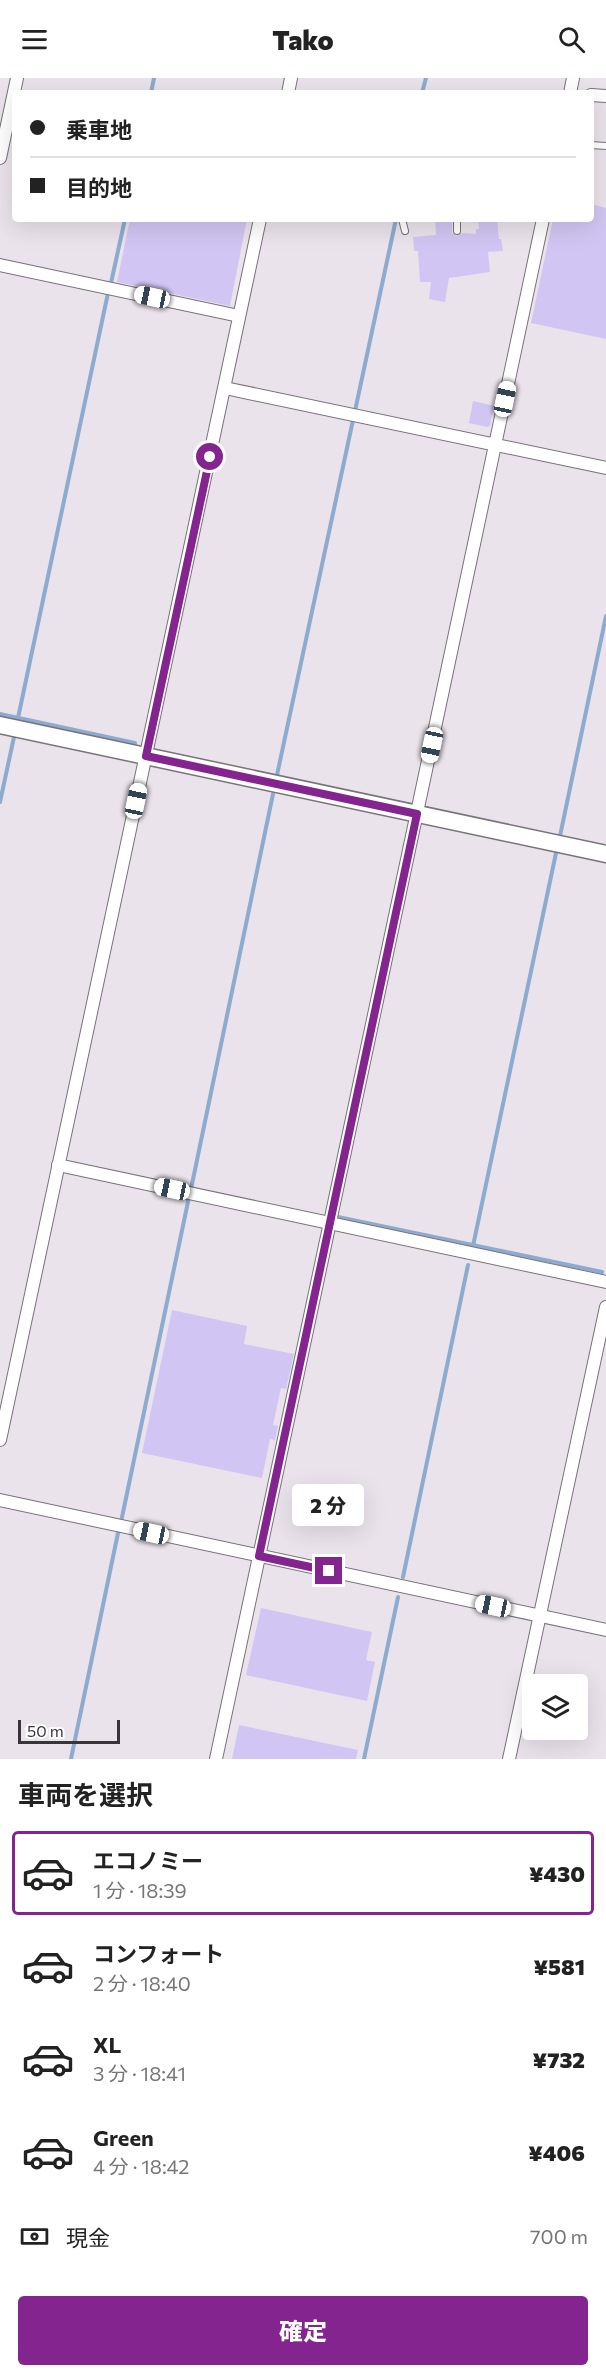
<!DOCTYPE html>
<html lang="ja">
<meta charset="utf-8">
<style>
:root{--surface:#fff;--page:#f6f6f6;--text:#222;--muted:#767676;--line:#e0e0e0;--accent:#84248f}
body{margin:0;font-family:Commissioner,"Noto Sans JP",sans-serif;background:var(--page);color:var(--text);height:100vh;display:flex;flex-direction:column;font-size:22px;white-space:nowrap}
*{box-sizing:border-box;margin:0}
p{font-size:20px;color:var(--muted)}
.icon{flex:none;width:33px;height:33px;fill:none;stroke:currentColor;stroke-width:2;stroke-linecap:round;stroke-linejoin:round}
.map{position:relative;height:1681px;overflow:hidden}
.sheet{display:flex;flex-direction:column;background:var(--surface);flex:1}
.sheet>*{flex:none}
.top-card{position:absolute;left:12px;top:12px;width:582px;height:132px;border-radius:6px;box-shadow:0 6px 24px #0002;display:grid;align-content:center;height:132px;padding:0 18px;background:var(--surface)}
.fabs{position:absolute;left:522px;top:1596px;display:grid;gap:12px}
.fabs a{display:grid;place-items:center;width:66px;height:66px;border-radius:6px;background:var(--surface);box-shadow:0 6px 24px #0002;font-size:30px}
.scale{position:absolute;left:18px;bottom:15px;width:102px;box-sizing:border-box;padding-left:6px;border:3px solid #383538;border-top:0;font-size:16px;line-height:21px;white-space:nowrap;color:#383538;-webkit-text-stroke:4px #fff;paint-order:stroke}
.end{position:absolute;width:27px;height:27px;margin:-14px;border:8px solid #84248f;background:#fff;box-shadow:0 0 0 3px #fff}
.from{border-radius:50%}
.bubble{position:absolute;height:42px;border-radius:6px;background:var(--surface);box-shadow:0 6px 24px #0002;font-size:20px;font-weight:800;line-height:42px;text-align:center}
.car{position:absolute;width:18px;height:36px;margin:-18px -9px;border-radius:8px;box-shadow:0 0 4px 2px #0007;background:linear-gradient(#fff 24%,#345 0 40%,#fff 0 76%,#345 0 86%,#fff 0)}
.top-card b{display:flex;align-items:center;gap:21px;height:57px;font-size:22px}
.top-card b+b{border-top:2px solid var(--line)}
.top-card i{width:15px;height:15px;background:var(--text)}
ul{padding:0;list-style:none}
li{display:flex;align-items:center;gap:18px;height:84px;margin:0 12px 9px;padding:0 6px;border:3px solid transparent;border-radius:6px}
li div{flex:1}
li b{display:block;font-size:22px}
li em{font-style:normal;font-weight:800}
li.active{border-color:var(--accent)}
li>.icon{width:54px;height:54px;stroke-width:1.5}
h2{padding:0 18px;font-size:27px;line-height:72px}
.pay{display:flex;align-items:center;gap:15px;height:66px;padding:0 18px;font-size:22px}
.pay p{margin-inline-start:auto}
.primary-button{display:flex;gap:12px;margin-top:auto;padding:12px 18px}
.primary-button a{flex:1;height:69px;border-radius:6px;background:var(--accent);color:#fff;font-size:24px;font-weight:800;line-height:69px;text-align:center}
header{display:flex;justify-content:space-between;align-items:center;height:78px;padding:0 18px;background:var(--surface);font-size:27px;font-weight:800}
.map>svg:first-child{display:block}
</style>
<header><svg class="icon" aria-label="menu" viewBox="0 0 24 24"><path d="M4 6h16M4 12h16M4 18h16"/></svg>Tako<svg class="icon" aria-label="search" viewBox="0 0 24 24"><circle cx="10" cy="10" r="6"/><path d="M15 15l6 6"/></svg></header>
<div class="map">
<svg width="606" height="1681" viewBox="0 0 606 1681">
<rect width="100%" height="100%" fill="#eae3eb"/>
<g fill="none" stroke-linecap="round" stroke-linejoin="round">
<!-- stream -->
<g stroke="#8cabcf" stroke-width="4">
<polyline points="151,15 154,0"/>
<polyline points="422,15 426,0"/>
<polyline points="111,205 125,141"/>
<polyline points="355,333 396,141"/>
<polyline points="0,636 135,665"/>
<polyline points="18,640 108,215"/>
<polyline points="277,697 353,342"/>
<polyline points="0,724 14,659"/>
<polyline points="560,758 606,538"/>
<polyline points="191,1111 273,716"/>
<polyline points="338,1139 602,1194"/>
<polyline points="473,1168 556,775"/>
<polyline points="121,1444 189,1119"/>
<polyline points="403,1499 468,1187"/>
<polyline points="71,1681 118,1455"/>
<polyline points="364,1681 398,1519"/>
</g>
</g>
<!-- building -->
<g fill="#d1c6f3">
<polygon points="591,126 606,130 606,261 531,245 553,141 591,141"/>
<polygon points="130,141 247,141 230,228 117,204"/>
<polygon points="435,141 452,141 452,155 456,158 462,155 476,156 476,151 479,151 478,141 497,141 499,161 501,161 503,173 488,174 490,194 449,200 445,224 429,221 431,204 420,204 418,173 414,173 413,159 436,157"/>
<polygon points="473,323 494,328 490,348 487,349 469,345"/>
<polygon points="172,1232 247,1248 244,1266 294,1276 286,1311 281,1310 273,1347 278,1348 275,1362 270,1361 262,1400 142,1375"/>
<polygon points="261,1530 372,1554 366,1582 375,1584 367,1623 246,1597"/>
<polygon points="239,1647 358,1672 356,1681 232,1681"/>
</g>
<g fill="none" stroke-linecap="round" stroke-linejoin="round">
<!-- lane casing -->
<g stroke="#787279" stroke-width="8">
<g id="lane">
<polyline points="591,67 606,68"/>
<polyline points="402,141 405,153"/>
<polyline points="457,153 457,141"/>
</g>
</g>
<!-- street casing -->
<g stroke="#787279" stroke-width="14">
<g id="street">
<polyline points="288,15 291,0"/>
<polyline points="570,15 573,0"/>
<polyline points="591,17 606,18"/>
<polyline points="0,80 17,0"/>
<polyline points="0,187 239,238"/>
<polyline points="225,310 606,390"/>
<polyline points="58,1087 606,1204"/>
<polyline points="0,1362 260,141"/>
<polyline points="0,1422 606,1552"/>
<polyline points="216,1681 543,141"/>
<polyline points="509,1681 606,1229"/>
</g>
</g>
<!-- secondary casing -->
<g stroke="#787279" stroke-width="19">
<polyline id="secondary" points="0,647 606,776"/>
</g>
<!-- lane -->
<use href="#lane" stroke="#fff" stroke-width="6"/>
<!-- street -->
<use href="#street" stroke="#fff" stroke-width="12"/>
<!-- secondary -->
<use href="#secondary" stroke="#fff" stroke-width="16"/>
</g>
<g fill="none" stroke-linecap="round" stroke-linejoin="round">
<!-- route -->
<polyline stroke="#84248f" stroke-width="8" points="210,379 146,678 417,736 259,1478 329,1493"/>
</g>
</svg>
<div class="fabs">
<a><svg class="icon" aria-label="layers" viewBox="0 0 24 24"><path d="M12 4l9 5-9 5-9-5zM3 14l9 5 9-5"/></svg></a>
</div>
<div class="scale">50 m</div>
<i class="end from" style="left:210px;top:379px"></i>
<i class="end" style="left:329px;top:1493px"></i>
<div class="bubble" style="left:292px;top:1406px;width:72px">2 分</div>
<i class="car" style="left:152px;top:219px;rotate:282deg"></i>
<i class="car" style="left:505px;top:321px;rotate:12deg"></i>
<i class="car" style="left:432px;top:667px;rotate:192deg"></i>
<i class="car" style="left:136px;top:723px;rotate:12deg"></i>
<i class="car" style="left:172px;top:1111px;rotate:282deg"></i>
<i class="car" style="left:151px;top:1455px;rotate:282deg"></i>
<i class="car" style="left:493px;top:1528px;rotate:282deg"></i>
<div class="top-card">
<b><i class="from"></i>乗車地</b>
<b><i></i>目的地</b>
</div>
</div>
<section class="sheet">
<h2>車両を選択</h2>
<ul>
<li class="active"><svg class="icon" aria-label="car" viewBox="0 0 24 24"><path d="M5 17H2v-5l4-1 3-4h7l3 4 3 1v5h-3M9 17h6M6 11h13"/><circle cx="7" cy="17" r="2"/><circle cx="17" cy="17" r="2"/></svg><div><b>エコノミー</b><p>1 分 · 18:39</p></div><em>¥430</em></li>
<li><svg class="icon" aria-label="car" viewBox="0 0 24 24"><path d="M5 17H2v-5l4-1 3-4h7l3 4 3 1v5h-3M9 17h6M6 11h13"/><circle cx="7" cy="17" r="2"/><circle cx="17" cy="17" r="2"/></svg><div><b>コンフォート</b><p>2 分 · 18:40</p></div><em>¥581</em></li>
<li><svg class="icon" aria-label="car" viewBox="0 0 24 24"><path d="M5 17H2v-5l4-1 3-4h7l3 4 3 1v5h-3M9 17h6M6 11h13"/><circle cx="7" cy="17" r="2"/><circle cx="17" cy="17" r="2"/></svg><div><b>XL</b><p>3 分 · 18:41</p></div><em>¥732</em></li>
<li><svg class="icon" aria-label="car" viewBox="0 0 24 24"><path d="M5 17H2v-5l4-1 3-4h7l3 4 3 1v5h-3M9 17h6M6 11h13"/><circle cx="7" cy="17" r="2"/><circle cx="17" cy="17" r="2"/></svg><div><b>Green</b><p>4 分 · 18:42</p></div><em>¥406</em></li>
</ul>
<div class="pay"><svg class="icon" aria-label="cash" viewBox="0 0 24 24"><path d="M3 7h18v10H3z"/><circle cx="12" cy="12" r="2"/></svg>現金<p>700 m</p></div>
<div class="primary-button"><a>確定</a></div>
</section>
